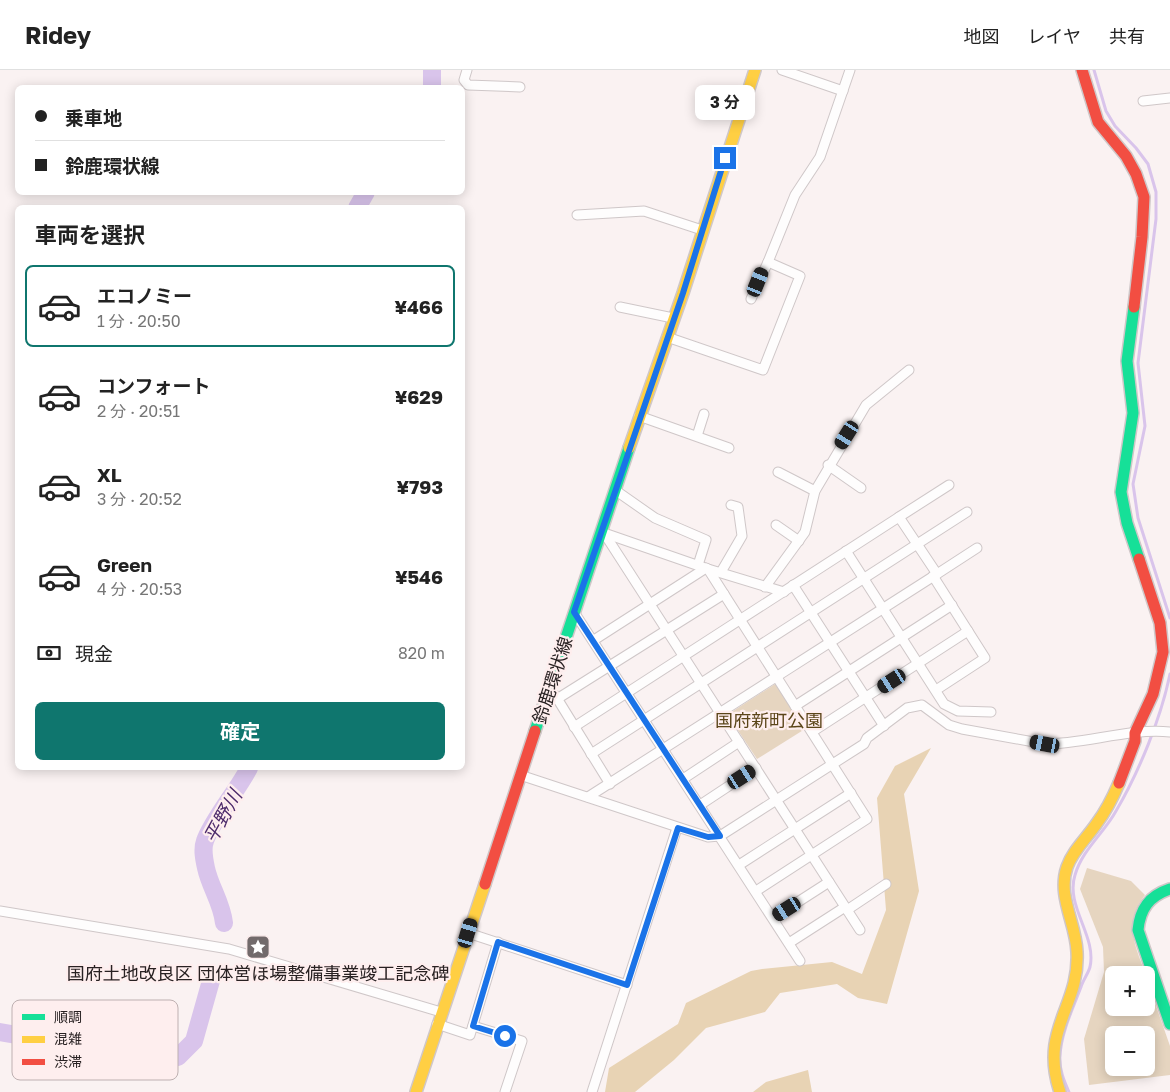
<!DOCTYPE html>
<html lang="ja">
<meta charset="utf-8">
<style>
:root{--surface:#fff;--page:#f6f6f6;--text:#222;--muted:#767676;--line:#e0e0e0;--accent:#0f766e}
body{margin:0;font-family:"Golos Text","Noto Sans JP",sans-serif;background:var(--page);color:var(--text);height:100vh;display:flex;flex-direction:column;font-size:19px;white-space:nowrap}
*{box-sizing:border-box;margin:0}
p{font-size:16px;color:var(--muted)}
.icon{flex:none;width:28px;height:28px;fill:none;stroke:currentColor;stroke-width:2;stroke-linecap:round;stroke-linejoin:round}
.map{position:relative;flex:1;overflow:hidden}
.drawer{position:absolute;left:15px;top:135px;width:450px;height:565px;display:flex;flex-direction:column;background:var(--surface);border-radius:8px;box-shadow:0 2px 12px #0003}
.drawer>*{flex:none}
.guide{position:absolute;left:15px;top:15px;width:450px;height:110px;border-radius:8px;box-shadow:0 2px 12px #0003;display:grid;align-content:center;height:110px;padding:0 20px;background:var(--surface)}
.fabs{position:absolute;left:1105px;top:896px;display:grid;gap:10px}
.fabs a{display:grid;place-items:center;width:50px;height:50px;border-radius:8px;background:var(--surface);box-shadow:0 2px 12px #0003;font-size:25px}
.end{position:absolute;width:22px;height:22px;margin:-11px;border:6px solid #1a73e8;background:#fff;box-shadow:0 0 0 2px #fff}
.from{border-radius:50%}
.bubble{position:absolute;height:35px;border-radius:8px;background:var(--surface);box-shadow:0 2px 12px #0003;font-size:16px;font-weight:700;line-height:35px;text-align:center}
.car{position:absolute;width:15px;height:30px;margin:-15px -8px;border-radius:6px;box-shadow:0 0 4px 1px #0007;background:linear-gradient(#222 24%,#8ab4d8 0 40%,#222 0 76%,#8ab4d8 0 86%,#222 0)}
.guide b{display:flex;align-items:center;gap:18px;height:48px;font-size:19px}
.guide b+b{border-top:1px solid var(--line)}
.guide i{width:12px;height:12px;background:var(--text)}
ul{padding:0;list-style:none}
li{display:flex;align-items:center;gap:15px;height:82px;margin:0 10px 8px;padding:0 10px;border:2px solid transparent;border-radius:8px}
li div{flex:1}
li b{display:block;font-size:19px}
li em{font-style:normal;font-weight:700}
li.on{border-color:var(--accent)}
li>.icon{width:45px;height:45px;stroke-width:1.5}
h2{padding:0 20px;font-size:22px;line-height:60px}
.pay{display:flex;align-items:center;gap:12px;height:55px;padding:0 20px;font-size:19px}
.pay p{margin-inline-start:auto}
.action{display:flex;gap:10px;margin-top:auto;padding:10px 20px}
.action a{flex:1;height:58px;border-radius:8px;background:var(--accent);color:#fff;font-size:20px;font-weight:700;line-height:58px;text-align:center}
header{display:flex;align-items:center;gap:30px;box-sizing:border-box;height:70px;padding:0 25px;background:var(--surface);border-bottom:1px solid var(--line)}
header strong{font-size:24px}
nav{display:flex;gap:28px;margin-inline-start:auto;font-size:18px}
.map>svg:first-child{display:block}
</style>
<header>
<strong>Ridey</strong>
<nav><a>地図</a><a>レイヤ</a><a>共有</a></nav>
</header>
<div class="map">
<svg width="1170" height="1022" viewBox="0 0 1170 1022">
<rect width="100%" height="100%" fill="#faf2f2"/>
<!-- green -->
<g fill="#e6d5c0" fill-rule="evenodd">
<polygon points="775,614 779,615 805,659 757,689 729,647 730,643"/>
<path d="M1087 798 1131 811 1145 825C1123 853 1135 875 1146 905H1114V938H1146V907L1170 976V1005L1089 1015 1084 969 1104 902 1103 877 1080 819ZM1114 965H1146V998H1114Z"/>
</g>
<!-- forest -->
<g fill="#e8d3b4">
<polygon points="931,678 904,724 919,821 887,934 858,928 837,914 780,923 765,942 706,958 674,990 635,1022 605,1022 609,998 678,954 686,933 751,901 762,899 832,892 862,904 886,840 877,728 895,696"/>
<polygon points="808,1000 812,1022 753,1022 766,1012"/>
</g>
<g fill="none" stroke-linecap="round" stroke-linejoin="round">
<!-- stream -->
<g stroke="#d9c4eb" stroke-width="3">
<polyline points="1094,0 1106,41 1115,56 1136,78 1148,94 1156,122 1156,149 1138,293 1145,356 1133,414 1138,448 1170,548"/>
<path d="M1069 1022C1064 1011 1059 999 1060 986 1061 963 1073 938 1081 917 1083 910 1088 904 1090 897 1097 866 1065 836 1075 805 1082 780 1104 763 1116 741 1139 702 1161 648 1170 604"/>
</g>
<!-- river -->
<g stroke="#d9c4eb" stroke-width="18">
<polyline points="432,18 432,0"/>
<polyline points="357,138 366,122"/>
<path d="M224 853C222 833 210 817 206 798 204 789 202 779 205 771 212 750 238 720 249 698"/>
<polyline points="0,962 162,990 178,987 194,971 212,907"/>
</g>
<!-- street casing -->
<g stroke="#cfc7c8" stroke-width="11">
<g id="street">
<polyline points="467,0 464,10 468,15 520,17"/>
<polyline points="782,0 843,21"/>
<polyline points="1143,31 1170,28"/>
<polyline points="577,145 644,141 702,160"/>
<polyline points="751,229 768,192"/>
<polyline points="620,237 673,248"/>
<polyline points="667,267 763,300 800,206 768,192 795,125 820,87 850,0"/>
<polyline points="639,346 729,378"/>
<polyline points="697,366 704,344"/>
<polyline points="828,395 861,418"/>
<polyline points="778,402 815,421"/>
<polyline points="615,420 655,448 706,470 698,495"/>
<polyline points="899,447 949,415"/>
<polyline points="776,455 799,471"/>
<polyline points="604,463 860,860"/>
<polyline points="604,463 708,499 784,522"/>
<polyline points="846,481 944,634 958,641 991,642"/>
<polyline points="708,499 867,749 756,821"/>
<polyline points="721,502 742,466 738,437 731,435"/>
<polyline points="937,504 977,478"/>
<polyline points="933,506 985,588 936,620"/>
<polyline points="793,515 884,656"/>
<polyline points="765,517 805,462 815,421 866,335 909,300"/>
<polyline points="574,542 800,891"/>
<polyline points="594,570 706,498"/>
<polyline points="555,625 610,714"/>
<polyline points="557,629 724,524"/>
<polyline points="795,636 952,535"/>
<polyline points="574,657 899,447 937,504 588,727"/>
<polyline points="812,662 968,561"/>
<polyline points="591,684 967,442"/>
<path d="M520 705 708 767 720 766 864 674 867 668 907 638 922 635 949 655 962 659 1045 674C1086 674 1128 658 1170 662"/>
<polyline points="683,709 739,672"/>
<polyline points="700,735 756,698"/>
<polyline points="739,795 851,723"/>
<polyline points="847,840 886,814"/>
<polyline points="0,841 229,879 441,942"/>
<polyline points="773,848 829,812"/>
<polyline points="468,863 627,915"/>
<polyline points="789,873 845,837"/>
<polyline points="437,954 470,965 498,872"/>
<polyline points="473,956 522,971 505,1022"/>
<polyline points="592,1022 677,758"/>
</g>
</g>
<!-- fast casing -->
<g stroke="#cfc7c8" stroke-width="14">
<g id="fast">
<polyline points="1134,237 1127,291 1133,343 1121,422 1127,453 1139,489"/>
<polyline points="535,661 629,378"/>
<path d="M1170 819C1149 826 1140 839 1138 860L1170 954"/>
</g>
</g>
<!-- slow casing -->
<g stroke="#cfc7c8" stroke-width="14">
<g id="slow">
<polyline points="629,378 683,223 755,0"/>
<polyline points="416,1022 485,814"/>
<path d="M1060 1022C1039 959 1080 937 1077 882 1076 853 1057 826 1067 797 1073 780 1087 768 1097 753 1106 741 1113 727 1119 713"/>
</g>
</g>
<!-- jam casing -->
<g stroke="#cfc7c8" stroke-width="14">
<g id="jam">
<polyline points="1082,0 1098,52 1126,86 1136,104 1144,127 1142,167 1134,237"/>
<polyline points="1119,713 1135,671 1135,663 1153,624 1163,582 1160,553 1139,489"/>
<polyline points="485,814 535,661"/>
</g>
</g>
<!-- street -->
<use href="#street" stroke="#fefdfd" stroke-width="9"/>
<!-- fast -->
<use href="#fast" stroke="#16e098" stroke-width="11"/>
<!-- slow -->
<use href="#slow" stroke="#ffcf43" stroke-width="11"/>
<!-- jam -->
<use href="#jam" stroke="#f24e42" stroke-width="11"/>
</g>
<g fill="none" stroke-linecap="round" stroke-linejoin="round">
<!-- route -->
<polyline stroke="#1a73e8" stroke-width="6" points="505,966 473,956 498,872 627,915 678,758 708,767 720,766 574,542 683,223 725,88"/>
</g>
<!-- icons -->
<defs>
<g id="sight-square" transform="scale(1.25)"><rect x="-9" y="-9" width="18" height="18" rx="4" fill="#726a6b" stroke="#feeeee"/><path d="M0-6L1.8-2.2L6-1.7L2.9 1.2L3.7 5.4L0 3.3L-3.7 5.4L-2.9 1.2L-6-1.7L-1.8-2.2Z" fill="#fff"/></g>
</defs>
<g fill-rule="evenodd">
<use href="#sight-square" x="258" y="877"/>
</g>
<g text-anchor="middle" dominant-baseline="central" stroke-width="4.5" stroke-linejoin="round" paint-order="stroke">
<!-- street labels -->
<g font-size="18" fill="#282122" stroke="#feeeee">
<text transform="translate(552 610) rotate(-72)">鈴鹿環状線</text>
</g>
<!-- park labels -->
<g font-size="18" fill="#5b4519" stroke="#feeeee">
<text x="769" y="650">国府新町公園</text>
</g>
<!-- poi labels -->
<g font-size="18" fill="#282122" stroke="#feeeee">
<text x="258" y="903">国府土地改良区 団体営ほ場整備事業竣工記念碑</text>
</g>
<!-- water labels -->
<g font-size="19" font-style="italic" fill="#4c296a" stroke="#feeeee">
<text transform="translate(222 746) rotate(-61)">平野川</text>
</g>
</g>
<!-- legend -->
<rect x="12" y="930" width="166" height="80" rx="8" fill="#feeeee" stroke="#beb0b1" stroke-width="1"/>
<rect x="22" y="944" width="23" height="6" fill="#16e098"/>
<rect x="22" y="966" width="23" height="7" fill="#ffcf43"/>
<rect x="22" y="989" width="23" height="6" fill="#f24e42"/>
<g font-size="14" fill="#282122">
<text x="54" y="952">順調</text>
<text x="54" y="974">混雑</text>
<text x="54" y="997">渋滞</text>
</g>
</svg>
<div class="fabs">
<a>+</a>
<a>−</a>
</div>
<i class="end from" style="left:505px;top:966px"></i>
<i class="end" style="left:725px;top:88px"></i>
<div class="bubble" style="left:695px;top:15px;width:60px">3 分</div>
<i class="car" style="left:758px;top:212px;rotate:22deg"></i>
<i class="car" style="left:847px;top:365px;rotate:212deg"></i>
<i class="car" style="left:892px;top:611px;rotate:237deg"></i>
<i class="car" style="left:1045px;top:674px;rotate:281deg"></i>
<i class="car" style="left:742px;top:707px;rotate:57deg"></i>
<i class="car" style="left:787px;top:839px;rotate:238deg"></i>
<i class="car" style="left:468px;top:863px;rotate:17deg"></i>
<div class="guide">
<b><i class="from"></i>乗車地</b>
<b><i></i>鈴鹿環状線</b>
</div>
<section class="drawer">
<h2>車両を選択</h2>
<ul>
<li class="on"><svg class="icon" aria-label="car" viewBox="0 0 24 24"><path d="M5 17H2v-5l4-1 3-4h7l3 4 3 1v5h-3M9 17h6M6 11h13"/><circle cx="7" cy="17" r="2"/><circle cx="17" cy="17" r="2"/></svg><div><b>エコノミー</b><p>1 分 · 20:50</p></div><em>¥466</em></li>
<li><svg class="icon" aria-label="car" viewBox="0 0 24 24"><path d="M5 17H2v-5l4-1 3-4h7l3 4 3 1v5h-3M9 17h6M6 11h13"/><circle cx="7" cy="17" r="2"/><circle cx="17" cy="17" r="2"/></svg><div><b>コンフォート</b><p>2 分 · 20:51</p></div><em>¥629</em></li>
<li><svg class="icon" aria-label="car" viewBox="0 0 24 24"><path d="M5 17H2v-5l4-1 3-4h7l3 4 3 1v5h-3M9 17h6M6 11h13"/><circle cx="7" cy="17" r="2"/><circle cx="17" cy="17" r="2"/></svg><div><b>XL</b><p>3 分 · 20:52</p></div><em>¥793</em></li>
<li><svg class="icon" aria-label="car" viewBox="0 0 24 24"><path d="M5 17H2v-5l4-1 3-4h7l3 4 3 1v5h-3M9 17h6M6 11h13"/><circle cx="7" cy="17" r="2"/><circle cx="17" cy="17" r="2"/></svg><div><b>Green</b><p>4 分 · 20:53</p></div><em>¥546</em></li>
</ul>
<div class="pay"><svg class="icon" aria-label="cash" viewBox="0 0 24 24"><path d="M3 7h18v10H3z"/><circle cx="12" cy="12" r="2"/></svg>現金<p>820 m</p></div>
<div class="action"><a>確定</a></div>
</section>
</div>
